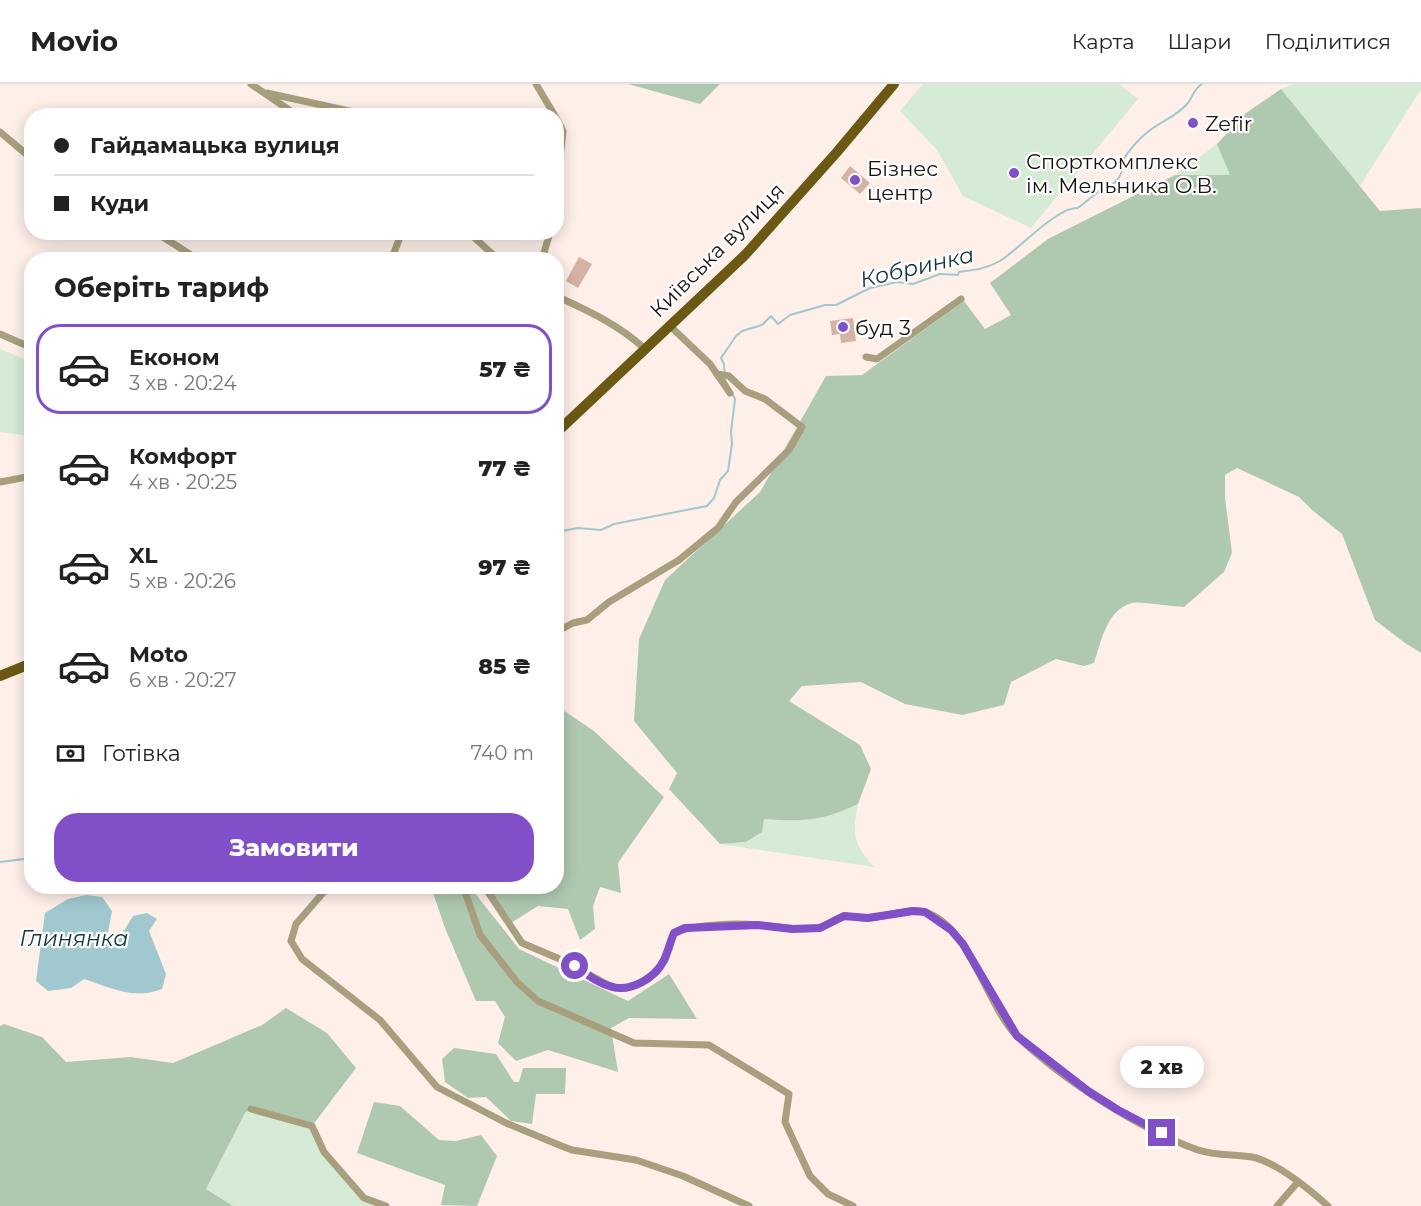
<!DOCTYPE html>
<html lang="uk">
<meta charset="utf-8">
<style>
:root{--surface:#fff;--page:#f2f2f2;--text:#222;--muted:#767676;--line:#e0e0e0;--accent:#814fc7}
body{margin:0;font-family:Montserrat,sans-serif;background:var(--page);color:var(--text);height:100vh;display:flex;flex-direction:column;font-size:22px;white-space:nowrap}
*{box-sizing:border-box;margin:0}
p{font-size:20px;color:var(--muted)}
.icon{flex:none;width:33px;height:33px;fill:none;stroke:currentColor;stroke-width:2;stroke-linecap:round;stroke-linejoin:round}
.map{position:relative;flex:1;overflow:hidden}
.details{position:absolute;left:24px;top:168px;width:540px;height:642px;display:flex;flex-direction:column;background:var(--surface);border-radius:24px;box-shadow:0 3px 15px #0003}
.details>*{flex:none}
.banner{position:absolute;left:24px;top:24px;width:540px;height:132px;border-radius:24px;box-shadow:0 3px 15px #0003;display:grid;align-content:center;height:132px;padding:0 30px;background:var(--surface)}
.end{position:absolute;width:27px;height:27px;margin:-14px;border:8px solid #814fc7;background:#fff;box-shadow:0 0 0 3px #fff}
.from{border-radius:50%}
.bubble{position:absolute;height:42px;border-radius:21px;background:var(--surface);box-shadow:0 3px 15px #0003;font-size:20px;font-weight:800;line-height:42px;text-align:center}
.banner b{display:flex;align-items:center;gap:21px;height:57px;font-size:22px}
.banner b+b{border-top:2px solid var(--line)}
.banner i{width:15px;height:15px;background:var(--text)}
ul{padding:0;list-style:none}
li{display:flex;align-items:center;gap:18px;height:90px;margin:0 12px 9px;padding:0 18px;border:3px solid transparent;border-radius:24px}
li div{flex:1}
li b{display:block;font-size:22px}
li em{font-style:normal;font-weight:800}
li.on{border-color:var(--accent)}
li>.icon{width:54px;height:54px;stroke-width:1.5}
h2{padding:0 30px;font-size:27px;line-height:72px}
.pay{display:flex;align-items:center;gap:15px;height:66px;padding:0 30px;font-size:22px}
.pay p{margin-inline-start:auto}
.cta{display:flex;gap:12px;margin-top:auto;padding:12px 30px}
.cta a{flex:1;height:69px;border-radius:24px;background:var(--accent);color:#fff;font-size:24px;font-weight:800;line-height:69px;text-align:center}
header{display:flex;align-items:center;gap:36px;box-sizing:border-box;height:84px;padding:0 30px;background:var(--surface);border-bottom:2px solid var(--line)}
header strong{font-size:28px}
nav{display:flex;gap:33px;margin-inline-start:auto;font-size:21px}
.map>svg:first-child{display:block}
</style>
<header>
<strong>Movio</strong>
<nav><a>Карта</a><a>Шари</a><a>Поділитися</a></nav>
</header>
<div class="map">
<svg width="1421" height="1122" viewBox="0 0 1421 1122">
<rect width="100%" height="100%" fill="#feefe9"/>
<!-- green -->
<g fill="#d5ebd6">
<polygon points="923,0 1119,0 1138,15 1031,144 963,112 937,66 900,27"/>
<polygon points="1295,0 1421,0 1421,5 1360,102 1281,5"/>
<polygon points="1217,60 1231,91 1175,91"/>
<polygon points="0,265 31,278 31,352 0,348"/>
<path d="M858 720C852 751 853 759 874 783L720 760 746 758 764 735C803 738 823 737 858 720Z"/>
<polygon points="251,1025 312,1042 324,1068 364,1114 386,1122 233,1122 206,1105 245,1029"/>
</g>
<!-- forest -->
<g fill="#afc9b1">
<polygon points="628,0 720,0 700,20"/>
<path d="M1281 5 1380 127 1421 124V569L1405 559 1375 536 1342 450 1312 426 1299 413 1237 384 1225 391V414L1232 469 1224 488 1184 523C1175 523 1137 517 1132 519 1107 525 1101 558 1094 579L1084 582 1056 575 1011 598 1004 621 962 631 905 620 861 598 802 602 789 617 860 661 871 685 858 720C823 737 803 738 764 735L762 748 746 758 720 760 669 705 677 689 634 637 639 555 665 496 760 408 826 292 862 291 964 217 985 245 1011 231 990 199 1048 155 1175 91H1230L1217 60 1246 29Z"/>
<polygon points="557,622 594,647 664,713 618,779 621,809 600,803 593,822 595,845 580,856 568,825 538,822 511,839 487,803 556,802"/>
<polygon points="431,803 470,803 519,865 628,917 669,890 697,935 629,934 611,944 618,988 548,966 516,977 498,959 505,933 495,917 476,917 445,844"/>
<polygon points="286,924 327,949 356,984 312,1042 251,1025 245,1029 206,1105 233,1122 0,1122 0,942 4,940 42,953 66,978 130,973 173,979 262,941"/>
<polygon points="454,964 496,970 514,998 519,998 523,984 566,984 565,1010 536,1010 532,1040 511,1037 486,1013 468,1014 445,998 442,975"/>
<polygon points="374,1018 400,1022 439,1056 456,1057 481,1051 497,1072 477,1122 441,1121 445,1101 357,1069"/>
</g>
<!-- water -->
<path fill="#a0c8ce" d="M86 811 102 813 112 827 106 859 117 858 133 832 147 829 157 835 149 847 166 890 162 905C133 916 112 904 84 895L71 904 48 907 36 897 45 829 68 815Z"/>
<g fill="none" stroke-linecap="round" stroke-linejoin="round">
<!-- stream -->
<g stroke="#a0c8ce" stroke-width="2">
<path d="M556 448 578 444 601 446 614 440 707 422 714 414 720 396 728 387 732 360 731 348 735 315 725 296 724 280 721 274 736 252 742 247 762 241 771 232 778 240 790 231 825 221H836L870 204 897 198 913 200 940 190 958 191 959 188C974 186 986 185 1000 177 1019 165 1058 122 1078 124L1098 108H1103C1113 100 1126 92 1121 79 1129 66 1137 56 1149 47 1162 37 1177 32 1188 19 1193 12 1194 5 1202 0"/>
<polyline points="0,778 32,774"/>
</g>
</g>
<!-- building -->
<g fill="#d4b2a5">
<polygon points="850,82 870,99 860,110 841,94"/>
<polygon points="579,173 592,180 578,204 566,197"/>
<polygon points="853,234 856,257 841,259 840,250 832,251 830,237"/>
</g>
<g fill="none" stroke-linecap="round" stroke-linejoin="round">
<!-- minor -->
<g stroke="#a89f7e" stroke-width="7">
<polyline points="251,0 298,32"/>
<polyline points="536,0 555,32"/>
<polyline points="267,9 372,32"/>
<polyline points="556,34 563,47 556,114"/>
<polyline points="0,48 32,75"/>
<polyline points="155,148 199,176"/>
<polyline points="468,148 499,176"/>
<polyline points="391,176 402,148"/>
<polyline points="542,176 550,148"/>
<path d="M556 212C589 227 619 241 645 265"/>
<polyline points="670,242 710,280 730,309"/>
<polyline points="0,250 32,264"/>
<polyline points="866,273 877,275 961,215"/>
<polyline points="0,398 32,392"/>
<polyline points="556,548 573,539 587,536 609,518 679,476 718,444 736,418 789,366 802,343 765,315 745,307 729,292 717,290"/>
<polyline points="329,802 296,840 291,857 302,875 380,936 437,1003 506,1039 559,1061 572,1066 636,1076 683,1092 749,1122"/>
<polyline points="463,802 480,851 517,898 538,917 634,959 709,961 789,1010 785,1038 810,1092 828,1110 853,1122"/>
<path d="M484 802 522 859 562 876 614 904 629 903 647 896 657 887 665 876 674 849C694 840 737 839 759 841 779 842 798 847 818 844 827 842 834 835 843 833 850 831 859 834 866 834 885 835 905 823 924 828 970 840 986 923 1018 953 1063 996 1139 1045 1198 1066 1216 1072 1234 1070 1252 1073 1276 1078 1310 1106 1328 1122"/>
<polyline points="251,1025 312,1042 324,1068 364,1114 386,1122"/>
<polyline points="1277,1122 1297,1099"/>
</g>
<!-- primary -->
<g stroke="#6b5913" stroke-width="10">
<polyline points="556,349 745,171 837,68 894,0"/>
<polyline points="0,592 32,579"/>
</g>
</g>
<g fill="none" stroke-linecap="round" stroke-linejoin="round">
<!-- route -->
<path stroke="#814fc7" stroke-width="8" d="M575 882C586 890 599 900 613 903 632 908 656 893 664 876 668 868 670 858 674 849L685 844 758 841 792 845 820 844 844 832 868 834 913 827 925 828 951 846 963 860 1017 952 1088 1007 1118 1026 1162 1049"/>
</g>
<!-- markers -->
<g fill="#814fc7" stroke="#fff" stroke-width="2">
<circle cx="1193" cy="39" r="6"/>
<circle cx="1014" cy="89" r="6"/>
<circle cx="855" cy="96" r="6"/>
<circle cx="843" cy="243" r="6"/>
</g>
<g text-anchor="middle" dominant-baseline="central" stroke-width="4.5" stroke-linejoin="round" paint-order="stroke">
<!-- poi labels -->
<g font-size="21" fill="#16100e" stroke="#fff" text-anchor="start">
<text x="1205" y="39">Zefir</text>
<text x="1026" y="77">Спорткомплекс<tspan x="1026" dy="24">ім. Мельника О.В.</tspan></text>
<text x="867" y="84">Бізнес<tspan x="867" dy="24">центр</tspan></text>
<text x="855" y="243">буд 3</text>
</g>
<!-- street labels -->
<g font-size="21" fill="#16100e" stroke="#fff">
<text transform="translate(717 166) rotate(-45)">Київська вулиця</text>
</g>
<!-- water labels -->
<g font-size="22" font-style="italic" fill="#0f363b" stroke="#fff">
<text transform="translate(917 183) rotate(-13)">Кобринка</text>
<text x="74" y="854">Глинянка</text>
</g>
</g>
</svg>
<i class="end from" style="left:575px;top:882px"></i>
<i class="end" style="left:1162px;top:1049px"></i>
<div class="bubble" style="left:1120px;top:962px;width:84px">2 хв</div>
<div class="banner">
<b><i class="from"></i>Гайдамацька вулиця</b>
<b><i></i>Куди</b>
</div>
<section class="details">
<h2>Оберіть тариф</h2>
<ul>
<li class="on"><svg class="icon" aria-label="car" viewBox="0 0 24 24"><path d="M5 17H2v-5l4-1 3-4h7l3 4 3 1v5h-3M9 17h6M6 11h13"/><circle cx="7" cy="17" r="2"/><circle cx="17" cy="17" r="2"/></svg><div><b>Економ</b><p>3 хв · 20:24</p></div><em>57 ₴</em></li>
<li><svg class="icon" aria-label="car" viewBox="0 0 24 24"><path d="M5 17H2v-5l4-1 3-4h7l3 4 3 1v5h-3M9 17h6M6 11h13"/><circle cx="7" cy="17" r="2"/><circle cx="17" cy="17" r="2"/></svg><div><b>Комфорт</b><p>4 хв · 20:25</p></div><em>77 ₴</em></li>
<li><svg class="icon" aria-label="car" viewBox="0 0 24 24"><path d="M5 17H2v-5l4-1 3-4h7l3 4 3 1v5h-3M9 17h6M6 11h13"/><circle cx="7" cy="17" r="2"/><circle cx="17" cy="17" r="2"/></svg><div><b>XL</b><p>5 хв · 20:26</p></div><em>97 ₴</em></li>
<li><svg class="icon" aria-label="car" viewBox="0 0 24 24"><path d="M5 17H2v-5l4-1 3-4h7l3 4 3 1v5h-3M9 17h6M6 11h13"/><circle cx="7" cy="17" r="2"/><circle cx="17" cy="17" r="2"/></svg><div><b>Moto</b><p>6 хв · 20:27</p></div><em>85 ₴</em></li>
</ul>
<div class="pay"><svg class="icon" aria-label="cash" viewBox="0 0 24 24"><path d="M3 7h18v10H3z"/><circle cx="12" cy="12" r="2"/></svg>Готівка<p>740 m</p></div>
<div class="cta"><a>Замовити</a></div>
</section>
</div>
